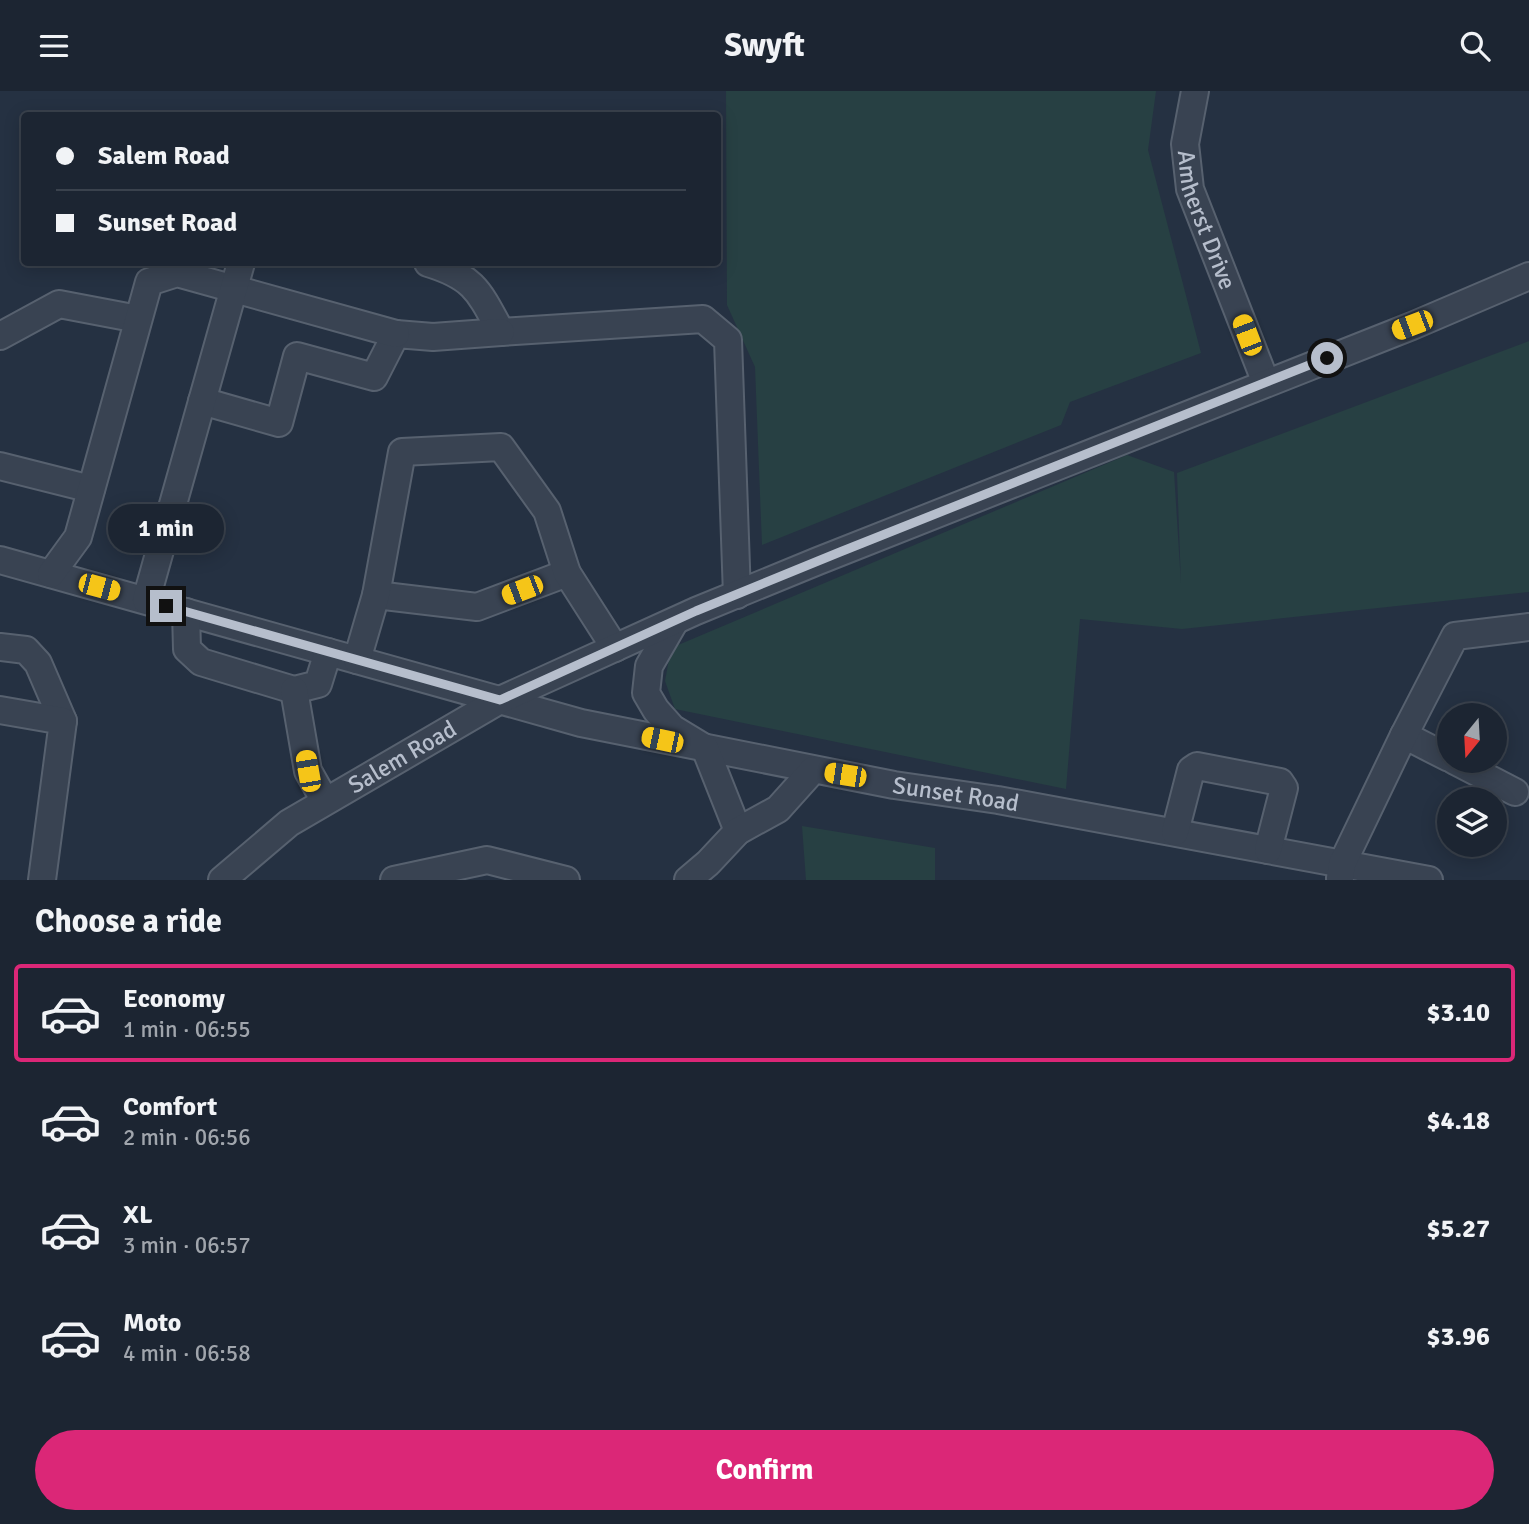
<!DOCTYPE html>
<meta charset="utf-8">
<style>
:root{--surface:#1c2532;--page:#29313e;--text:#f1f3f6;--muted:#a0a5ac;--line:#3a424d;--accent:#db2777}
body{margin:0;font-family:Signika,sans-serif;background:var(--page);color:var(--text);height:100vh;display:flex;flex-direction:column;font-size:26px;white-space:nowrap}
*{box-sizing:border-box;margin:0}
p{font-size:23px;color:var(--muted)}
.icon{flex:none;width:38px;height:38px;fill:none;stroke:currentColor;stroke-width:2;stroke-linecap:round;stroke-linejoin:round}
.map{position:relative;height:789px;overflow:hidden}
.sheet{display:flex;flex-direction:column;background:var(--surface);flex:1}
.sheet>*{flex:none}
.guide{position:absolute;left:21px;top:21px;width:700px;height:154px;border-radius:7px;box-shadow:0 4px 18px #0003,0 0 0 2px var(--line);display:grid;align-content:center;height:154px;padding:0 35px;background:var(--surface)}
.needle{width:46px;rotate:198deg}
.tools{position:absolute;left:1437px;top:612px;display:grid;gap:14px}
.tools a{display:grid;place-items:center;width:70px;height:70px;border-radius:50%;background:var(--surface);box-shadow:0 4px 18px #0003,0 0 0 2px var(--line);font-size:35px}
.end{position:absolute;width:32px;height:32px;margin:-16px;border:9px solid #b6becc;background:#111;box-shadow:0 0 0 4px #111}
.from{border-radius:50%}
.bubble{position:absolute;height:49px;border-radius:24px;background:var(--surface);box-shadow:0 4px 18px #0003,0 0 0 2px var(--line);font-size:23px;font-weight:700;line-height:49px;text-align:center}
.car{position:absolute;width:21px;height:42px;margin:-21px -10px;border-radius:9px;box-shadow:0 0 5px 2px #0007;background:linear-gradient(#f5c518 24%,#345 0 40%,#f5c518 0 76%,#345 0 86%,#f5c518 0)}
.guide b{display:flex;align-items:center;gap:24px;height:66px;font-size:26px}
.guide b+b{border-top:2px solid var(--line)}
.guide i{width:18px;height:18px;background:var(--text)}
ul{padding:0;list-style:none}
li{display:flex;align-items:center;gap:21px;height:98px;margin:0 14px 10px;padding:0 21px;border:4px solid transparent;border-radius:7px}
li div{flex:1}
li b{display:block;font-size:26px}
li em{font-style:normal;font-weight:700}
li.current{border-color:var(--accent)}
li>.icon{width:63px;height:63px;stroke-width:1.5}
h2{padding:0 35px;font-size:32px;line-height:84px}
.button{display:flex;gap:14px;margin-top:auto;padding:14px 35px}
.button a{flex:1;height:80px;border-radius:42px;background:var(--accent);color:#fff;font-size:28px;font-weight:700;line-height:80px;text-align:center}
header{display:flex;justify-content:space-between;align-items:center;height:91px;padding:0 35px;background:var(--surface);font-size:32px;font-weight:700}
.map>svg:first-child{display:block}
</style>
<header><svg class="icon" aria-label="menu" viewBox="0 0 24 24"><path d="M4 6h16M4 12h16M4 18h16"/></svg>Swyft<svg class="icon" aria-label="search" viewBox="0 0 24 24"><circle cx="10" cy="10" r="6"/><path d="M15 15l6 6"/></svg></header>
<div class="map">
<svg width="1529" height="789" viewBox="0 0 1529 789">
<rect width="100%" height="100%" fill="#253142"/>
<!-- green -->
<g fill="#274043">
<polygon points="726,0 1156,0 1148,59 1201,262 1070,311 1061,334 762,454 755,276 727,214"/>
<polygon points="1529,250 1529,501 1182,538 1080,528 1066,698 675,618 665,590 671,557 1127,364 1174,381 1181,493 1177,382"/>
<polygon points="802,735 935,757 935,789 806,789"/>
</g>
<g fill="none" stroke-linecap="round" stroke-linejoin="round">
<!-- minor casing -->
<g stroke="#57616f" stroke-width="30">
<g id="minor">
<path id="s1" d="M1195 0 1185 53 1190 98 1266 292"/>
<path d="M428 172C474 186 479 200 501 241L703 228 728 249 737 504"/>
<polyline points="0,245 59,213 138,228"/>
<polyline points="202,310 279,332 297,265 374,286 396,243 433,246 501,241"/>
<polyline points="0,375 91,398"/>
<path id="s2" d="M0 469 581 632 894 694 998 709 1429 789"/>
<polyline points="51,483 78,446 149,191 177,182 396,243"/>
<polyline points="376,504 477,516 567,482"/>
<polyline points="146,509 241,172"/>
<polyline points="186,521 187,558 201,571 294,599 318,593 328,561"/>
<polyline points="675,530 649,575 646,602 656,619 672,637 705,657 738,740"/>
<polyline points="0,556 26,559 38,572 63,630"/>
<polyline points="357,569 376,504 402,361 501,356 547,420 567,482 615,557"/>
<polyline points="294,599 308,680 325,710"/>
<polyline points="0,619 63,630 42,789"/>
<polyline points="1404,644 1449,667"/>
<polyline points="1455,670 1515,701"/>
<polyline points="1175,741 1191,679 1197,675 1280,691 1284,697 1268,759"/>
<polyline points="1340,787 1342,773 1404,644 1455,545 1529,536"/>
<path id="s3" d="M222 789 289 732 500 609 696 520 818 470 1412 235 1529 185"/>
<polyline points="394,789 487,769 566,789"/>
<polyline points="688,789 708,772 738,740 778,718 813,679"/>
</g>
</g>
<!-- minor -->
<use href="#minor" stroke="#394352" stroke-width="26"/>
</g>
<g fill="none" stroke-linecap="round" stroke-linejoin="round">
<!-- route -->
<polyline stroke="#b6becc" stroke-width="9" points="166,515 500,609 696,520 840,461 1327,267"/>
</g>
<g text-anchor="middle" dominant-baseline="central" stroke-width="5" stroke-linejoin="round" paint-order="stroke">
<!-- street labels -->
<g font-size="24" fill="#b6becc" stroke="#1e2837">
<text stroke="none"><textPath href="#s1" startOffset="133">Amherst Drive</textPath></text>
<text stroke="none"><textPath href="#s3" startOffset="219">Salem Road</textPath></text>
<text stroke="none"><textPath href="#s2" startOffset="985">Sunset Road</textPath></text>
</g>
</g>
</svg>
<div class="tools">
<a><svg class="needle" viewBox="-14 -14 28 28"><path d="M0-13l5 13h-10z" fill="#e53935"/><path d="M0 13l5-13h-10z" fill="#a0a5ac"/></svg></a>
<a><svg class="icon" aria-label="layers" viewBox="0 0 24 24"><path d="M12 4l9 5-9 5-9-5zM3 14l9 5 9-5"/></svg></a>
</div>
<i class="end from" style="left:1327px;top:267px"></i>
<i class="end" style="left:166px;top:515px"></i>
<div class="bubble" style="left:108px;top:413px;width:116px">1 min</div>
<i class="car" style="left:1412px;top:234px;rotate:249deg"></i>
<i class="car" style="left:1247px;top:244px;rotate:339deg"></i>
<i class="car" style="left:99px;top:496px;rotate:105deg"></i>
<i class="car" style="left:522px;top:499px;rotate:249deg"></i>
<i class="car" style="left:662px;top:649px;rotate:282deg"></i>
<i class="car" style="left:308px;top:680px;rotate:350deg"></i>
<i class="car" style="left:845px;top:684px;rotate:279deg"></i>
<div class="guide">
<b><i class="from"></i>Salem Road</b>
<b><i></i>Sunset Road</b>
</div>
</div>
<section class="sheet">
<h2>Choose a ride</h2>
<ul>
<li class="current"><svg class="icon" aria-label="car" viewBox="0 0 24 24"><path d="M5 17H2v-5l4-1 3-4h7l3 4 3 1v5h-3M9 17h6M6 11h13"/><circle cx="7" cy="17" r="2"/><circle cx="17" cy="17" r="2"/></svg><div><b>Economy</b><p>1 min · 06:55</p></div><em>$3.10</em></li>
<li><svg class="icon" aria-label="car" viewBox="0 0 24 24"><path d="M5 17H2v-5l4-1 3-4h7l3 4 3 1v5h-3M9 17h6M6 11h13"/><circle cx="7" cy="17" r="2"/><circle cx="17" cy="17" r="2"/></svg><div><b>Comfort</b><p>2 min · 06:56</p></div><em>$4.18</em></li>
<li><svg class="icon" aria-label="car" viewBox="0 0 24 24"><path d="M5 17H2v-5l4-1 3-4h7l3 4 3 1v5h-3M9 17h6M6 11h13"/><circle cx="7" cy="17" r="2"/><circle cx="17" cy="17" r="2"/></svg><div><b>XL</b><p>3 min · 06:57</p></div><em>$5.27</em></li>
<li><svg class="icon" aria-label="car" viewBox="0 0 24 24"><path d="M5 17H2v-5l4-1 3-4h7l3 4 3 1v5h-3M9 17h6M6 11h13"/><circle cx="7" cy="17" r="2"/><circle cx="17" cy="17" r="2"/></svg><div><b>Moto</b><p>4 min · 06:58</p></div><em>$3.96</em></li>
</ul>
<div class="button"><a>Confirm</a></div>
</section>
